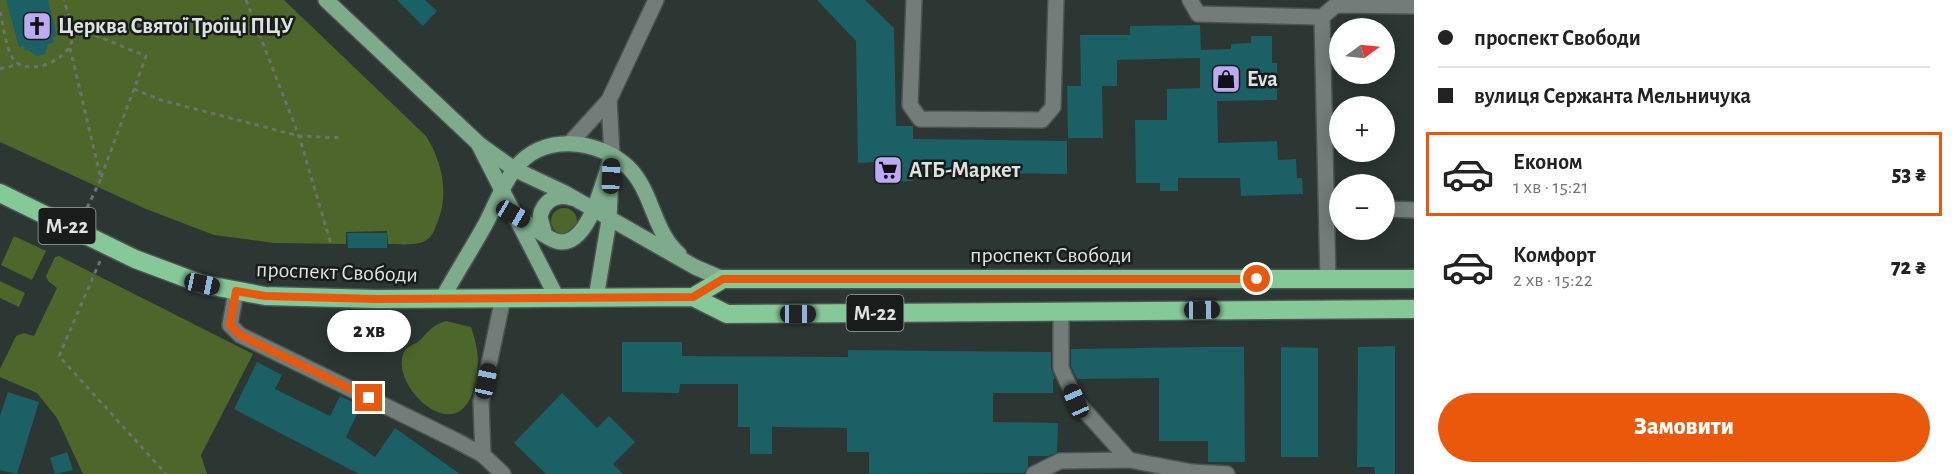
<!DOCTYPE html>
<html lang="uk">
<meta charset="utf-8">
<style>
:root{--surface:#fff;--page:#f2f2f2;--text:#222;--muted:#767676;--line:#e0e0e0;--accent:#ea580c}
body{margin:0;font-family:"Alegreya Sans",sans-serif;background:var(--page);color:var(--text);height:100vh;display:flex;flex-direction:column;font-size:22px;white-space:nowrap}
*{box-sizing:border-box;margin:0}
p{font-size:20px;color:var(--muted)}
.icon{flex:none;width:33px;height:33px;fill:none;stroke:currentColor;stroke-width:2;stroke-linecap:round;stroke-linejoin:round}
.map{position:relative;flex:1;overflow:hidden}
.sheet{display:flex;flex-direction:column;background:var(--surface);width:540px}
.sheet>*{flex:none}
.banner{display:grid;align-content:center;height:132px;padding:0 24px;background:var(--surface)}
.needle{width:39px;rotate:75deg}
.fabs{position:absolute;left:1329px;top:18px;display:grid;gap:12px}
.fabs a{display:grid;place-items:center;width:66px;height:66px;border-radius:50%;background:var(--surface);box-shadow:0 3px 15px #0003;font-size:30px}
.end{position:absolute;width:27px;height:27px;margin:-14px;border:8px solid #ea580c;background:#fff;box-shadow:0 0 0 3px #fff}
.from{border-radius:50%}
.bubble{position:absolute;height:42px;border-radius:21px;background:var(--surface);box-shadow:0 3px 15px #0003;font-size:20px;font-weight:800;line-height:42px;text-align:center}
.car{position:absolute;width:18px;height:36px;margin:-18px -9px;border-radius:8px;box-shadow:0 0 4px 2px #0007;background:linear-gradient(#222 24%,#8ab4d8 0 40%,#222 0 76%,#8ab4d8 0 86%,#222 0)}
.banner b{display:flex;align-items:center;gap:21px;height:57px;font-size:22px}
.banner b+b{border-top:2px solid var(--line)}
.banner i{width:15px;height:15px;background:var(--text)}
ul{padding:0;list-style:none}
li{display:flex;align-items:center;gap:18px;height:84px;margin:0 12px 9px;padding:0 12px;border:3px solid transparent;border-radius:0px}
li div{flex:1}
li b{display:block;font-size:22px}
li em{font-style:normal;font-weight:800}
li.selected{border-color:var(--accent)}
li>.icon{width:54px;height:54px;stroke-width:1.5}
.cta{display:flex;gap:12px;margin-top:auto;padding:12px 24px}
.cta a{flex:1;height:69px;border-radius:36px;background:var(--accent);color:#fff;font-size:24px;font-weight:800;line-height:69px;text-align:center}
main{display:flex;flex:1;min-height:0}
.map>svg:first-child{display:block}
</style>
<main>
<div class="map">
<svg width="1414" height="474" viewBox="0 0 1414 474">
<rect width="100%" height="100%" fill="#2c3633"/>
<!-- green -->
<g fill="#4d662a">
<path d="M0 0H284L426 136C442 161 449 193 438 221 435 228 433 237 425 241 415 246 399 244 388 244L387 231 346 232V244L274 243 214 235 146 209 0 142Z"/>
<circle cx="564" cy="221" r="13"/>
<polygon points="14,236 46,251 32,280 1,265"/>
<polygon points="59,256 253,354 201,455 207,474 83,474 57,418 37,393 0,377 0,369 16,336 24,333 34,336 57,288 48,281 46,276 55,257"/>
<polygon points="0,281 25,293 19,307 0,298"/>
<path d="M446 321 471 327C479 350 481 370 472 394 452 449 384 378 406 349 409 346 414 344 418 342 428 332 432 325 446 321Z"/>
</g>
<!-- building -->
<g fill="#1b6064">
<polygon points="6,0 48,0 57,37 52,38 54,43 48,44 45,54 37,56 28,50 25,51 24,46 19,47"/>
<polygon points="397,0 425,0 437,11 423,26"/>
<polygon points="817,0 865,0 894,28 896,126 913,126 913,139 1067,141 1067,174 913,172 913,181 892,182 884,179 874,162 858,163 856,41"/>
<polygon points="1200,25 1201,50 1231,49 1231,44 1251,43 1251,36 1272,36 1272,63 1277,63 1277,100 1217,101 1218,143 1277,141 1278,160 1296,159 1297,178 1302,178 1303,194 1241,196 1240,178 1178,178 1178,191 1160,191 1160,183 1136,183 1135,120 1167,120 1167,89 1200,88 1200,58 1117,60 1117,86 1102,86 1103,138 1068,138 1067,86 1081,86 1080,35 1130,35 1130,26"/>
<polygon points="347,233 387,233 387,248 348,248"/>
<polygon points="622,342 682,342 682,356 848,357 848,350 1051,352 1051,368 1055,379 1053,379 1053,393 993,393 993,422 1058,423 1057,452 1048,456 1028,456 1028,467 1024,473 869,474 869,452 847,452 847,428 772,427 772,454 750,454 750,427 738,427 738,384 680,384 679,393 622,392"/>
<polygon points="1395,346 1395,474 1375,474 1374,467 1357,467 1358,347"/>
<polygon points="1208,347 1244,347 1245,462 1208,462 1208,441 1159,441 1159,378 1077,379 1071,366 1071,349"/>
<polygon points="1281,347 1318,348 1318,457 1281,457"/>
<polygon points="257,362 282,375 275,389 330,416 340,396 361,406 346,437 375,457 395,428 460,474 359,474 234,409"/>
<polygon points="8,392 39,402 17,474 0,470 0,416"/>
<polygon points="562,393 597,428 609,416 635,442 613,464 623,474 546,474 514,443"/>
<polygon points="67,452 73,470 55,474 50,458"/>
</g>
<g fill="none" stroke-linecap="round" stroke-linejoin="round">
<!-- minor casing -->
<g stroke="#4c5452" stroke-width="18">
<g id="minor">
<polyline points="914,0 910,105 920,119 1042,120 1053,107 1056,0"/>
<polyline points="1190,0 1198,14 1322,17 1336,5 1414,6"/>
<polyline points="1322,17 1328,280"/>
<polyline points="609,100 612,155"/>
<polyline points="570,143 609,100 656,0"/>
<polyline points="1384,209 1414,210"/>
<polyline points="236,291 230,325 240,335 455,440 483,455 503,474"/>
<polyline points="1061,311 1061,368 1076,401 1129,460 1192,472 1227,474"/>
<polyline points="483,455 481,402 503,298"/>
<polyline points="1034,474 1060,461 1129,460"/>
</g>
</g>
<!-- major casing -->
<g stroke="#4c5452" stroke-width="18">
<g id="major">
<polyline points="326,0 479,144 514,169 565,193 695,267 723,279"/>
<polyline points="479,145 557,298"/>
<path d="M513 214C524 221 546 238 556 241 589 251 604 177 612 155"/>
<path d="M544 232 540 217C543 201 556 193 572 198"/>
<polyline points="596,298 609,220 611,173"/>
<path d="M442 299C456 273 472 249 486 223 495 206 502 186 514 170 541 132 598 139 628 167 653 191 653 232 679 254"/>
</g>
</g>
<!-- highway casing -->
<g stroke="#4c5452" stroke-width="21">
<g id="highway">
<polyline points="0,193 135,259 202,284 265,296 376,299 693,297 727,314 1414,309"/>
<polyline points="693,297 723,279 1414,279"/>
</g>
</g>
<!-- path -->
<g stroke="#6b7370" stroke-width="3" stroke-dasharray="4.5 4.5" stroke-linecap="butt">
<polyline points="246,0 299,136 331,244"/>
<path d="M0 12C4 26 5 45 12 57 25 79 67 61 72 41 75 29 67 11 64 0"/>
<polyline points="70,25 146,56 134,89 161,100 299,136 343,138"/>
<polyline points="70,48 101,179 83,216"/>
<polyline points="0,69 19,64"/>
<polyline points="101,177 134,89"/>
<polyline points="100,261 59,356 166,474"/>
</g>
<!-- minor -->
<use href="#minor" stroke="#727d7a" stroke-width="15"/>
<!-- major -->
<use href="#major" stroke="#7dab8b" stroke-width="15"/>
<!-- highway -->
<use href="#highway" stroke="#84c997" stroke-width="18"/>
</g>
<g fill="none" stroke-linecap="round" stroke-linejoin="round">
<!-- route -->
<polyline stroke="#ea580c" stroke-width="8" points="369,398 240,335 230,325 236,291 265,296 376,299 693,297 723,279 1257,279"/>
</g>
<!-- icons -->
<defs>
<g id="church-square" transform="scale(1.5)"><rect x="-9" y="-9" width="18" height="18" rx="4" fill="#bea9f4" stroke="#181c1b"/><path d="M-1.2-6h2.4v3.5h3.3v2.4h-3.3V6h-2.4V-.1h-3.3v-2.4h3.3Z" fill="#111"/></g>
<g id="shop-square" transform="scale(1.5)"><rect x="-9" y="-9" width="18" height="18" rx="4" fill="#bea9f4" stroke="#181c1b"/><path d="M-5-2.5h2.3a2.7 3.5 0 0 1 5.4 0H5L5.5 6h-11ZM-1.5-2.5h3a1.5 2.3 0 0 0-3 0Z" fill="#111"/></g>
<g id="supermarket-square" transform="scale(1.5)"><rect x="-9" y="-9" width="18" height="18" rx="4" fill="#bea9f4" stroke="#181c1b"/><path d="M-6-5.5h2.5l.6 2H6L4.5 2H-2.5L-4.4-4H-6ZM-1.5 3.2a1.3 1.3 0 1 0 .1 0ZM3 3.2a1.3 1.3 0 1 0 .1 0Z" fill="#111"/></g>
</defs>
<g fill-rule="evenodd">
<use href="#church-square" x="37" y="26"/>
<use href="#shop-square" x="1226" y="79"/>
<use href="#supermarket-square" x="888" y="170"/>
</g>
<g text-anchor="middle" dominant-baseline="central" stroke-width="5" stroke-linejoin="round" paint-order="stroke">
<!-- shield labels -->
<g fill="#181c1b" stroke="#a2a7a6" stroke-width="1.5">
<rect x="38.5" y="208" width="57" height="36" rx="4.5"/>
<rect x="846.5" y="295" width="57" height="36" rx="4.5"/>
</g>
<g font-size="21" font-weight="bold" fill="#dde3e1">
<text x="67" y="226">М-22</text>
<text x="875" y="313">М-22</text>
</g>
<!-- poi labels -->
<g font-size="22" font-weight="bold" fill="#dde3e1" stroke="#181c1b" text-anchor="start">
<text x="58" y="26">Церква Святої Троїці ПЦУ</text>
<text x="1247" y="79">Eva</text>
<text x="909" y="170">АТБ-Маркет</text>
</g>
<!-- street labels -->
<g font-size="22" fill="#dde3e1" stroke="#181c1b">
<text x="1051" y="255">проспект Свободи</text>
<text transform="translate(337 272) rotate(2)">проспект Свободи</text>
</g>
</g>
</svg>
<div class="fabs">
<a><svg class="needle" viewBox="-14 -14 28 28"><path d="M0-13l5 13h-10z" fill="#e53935"/><path d="M0 13l5-13h-10z" fill="#767676"/></svg></a>
<a>+</a>
<a>−</a>
</div>
<i class="end from" style="left:1257px;top:279px"></i>
<i class="end" style="left:369px;top:398px"></i>
<div class="bubble" style="left:327px;top:310px;width:84px">2 хв</div>
<i class="car" style="left:611px;top:176px;rotate:2deg"></i>
<i class="car" style="left:513px;top:214px;rotate:120deg"></i>
<i class="car" style="left:202px;top:284px;rotate:102deg"></i>
<i class="car" style="left:1202px;top:310px;rotate:89deg"></i>
<i class="car" style="left:798px;top:314px;rotate:90deg"></i>
<i class="car" style="left:486px;top:381px;rotate:12deg"></i>
<i class="car" style="left:1076px;top:401px;rotate:336deg"></i>
</div>
<section class="sheet">
<div class="banner">
<b><i class="from"></i>проспект Свободи</b>
<b><i></i>вулиця Сержанта Мельничука</b>
</div>
<ul>
<li class="selected"><svg class="icon" aria-label="car" viewBox="0 0 24 24"><path d="M5 17H2v-5l4-1 3-4h7l3 4 3 1v5h-3M9 17h6M6 11h13"/><circle cx="7" cy="17" r="2"/><circle cx="17" cy="17" r="2"/></svg><div><b>Економ</b><p>1 хв · 15:21</p></div><em>53 ₴</em></li>
<li><svg class="icon" aria-label="car" viewBox="0 0 24 24"><path d="M5 17H2v-5l4-1 3-4h7l3 4 3 1v5h-3M9 17h6M6 11h13"/><circle cx="7" cy="17" r="2"/><circle cx="17" cy="17" r="2"/></svg><div><b>Комфорт</b><p>2 хв · 15:22</p></div><em>72 ₴</em></li>
</ul>
<div class="cta"><a>Замовити</a></div>
</section>
</main>
